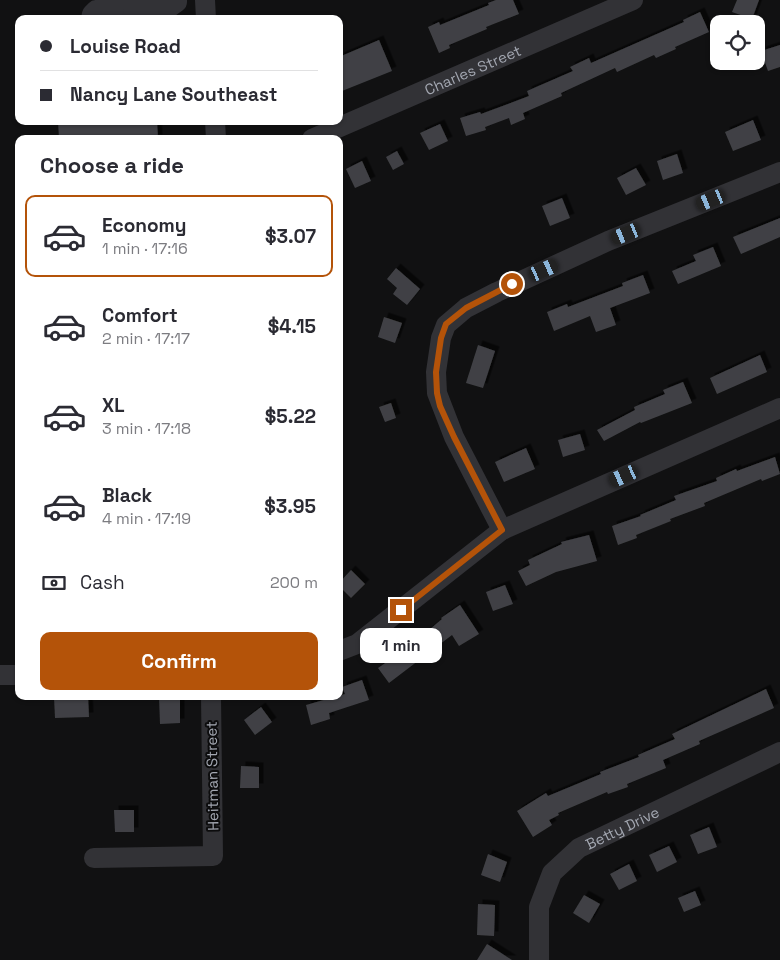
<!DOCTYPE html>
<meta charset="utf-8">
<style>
:root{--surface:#fff;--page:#f7f7f7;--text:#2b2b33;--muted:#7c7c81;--line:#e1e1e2;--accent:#b45309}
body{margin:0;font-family:"Space Grotesk",sans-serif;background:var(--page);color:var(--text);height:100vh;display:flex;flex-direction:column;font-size:19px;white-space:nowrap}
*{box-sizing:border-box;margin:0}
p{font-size:16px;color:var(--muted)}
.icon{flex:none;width:28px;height:28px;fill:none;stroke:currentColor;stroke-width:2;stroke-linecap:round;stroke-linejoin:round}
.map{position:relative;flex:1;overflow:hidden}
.panel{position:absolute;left:15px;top:135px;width:328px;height:565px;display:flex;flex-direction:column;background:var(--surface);border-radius:10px;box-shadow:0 1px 4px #0004}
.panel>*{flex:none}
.banner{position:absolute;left:15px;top:15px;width:328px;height:110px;border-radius:10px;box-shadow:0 1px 4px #0004;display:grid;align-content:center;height:110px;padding:0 25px;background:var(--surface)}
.fabs{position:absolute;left:710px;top:15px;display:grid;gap:10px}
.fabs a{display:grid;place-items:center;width:55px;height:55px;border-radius:10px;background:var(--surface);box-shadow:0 1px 4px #0004;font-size:25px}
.end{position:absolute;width:22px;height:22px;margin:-11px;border:6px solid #b45309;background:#fff;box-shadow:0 0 0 2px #fff}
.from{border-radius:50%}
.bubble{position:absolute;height:35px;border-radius:10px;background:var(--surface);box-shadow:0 1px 4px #0004;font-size:16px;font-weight:700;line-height:35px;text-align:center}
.car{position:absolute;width:15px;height:30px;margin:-15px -8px;border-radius:6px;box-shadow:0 0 4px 1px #0007;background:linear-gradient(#222 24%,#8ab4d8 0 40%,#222 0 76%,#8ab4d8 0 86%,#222 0)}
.banner b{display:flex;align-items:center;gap:18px;height:48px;font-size:19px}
.banner b+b{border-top:1px solid var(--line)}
.banner i{width:12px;height:12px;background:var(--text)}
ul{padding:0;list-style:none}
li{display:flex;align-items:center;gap:15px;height:82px;margin:0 10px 8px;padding:0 15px;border:2px solid transparent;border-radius:10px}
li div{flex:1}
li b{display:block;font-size:19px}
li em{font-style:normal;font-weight:700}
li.selected{border-color:var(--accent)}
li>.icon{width:45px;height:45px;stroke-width:1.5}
h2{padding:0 25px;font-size:22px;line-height:60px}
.pay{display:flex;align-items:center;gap:12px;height:55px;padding:0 25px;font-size:19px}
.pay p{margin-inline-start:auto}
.button{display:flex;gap:10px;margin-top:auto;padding:10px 25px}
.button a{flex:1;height:58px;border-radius:10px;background:var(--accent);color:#fff;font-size:20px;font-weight:700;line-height:58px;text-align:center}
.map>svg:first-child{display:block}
</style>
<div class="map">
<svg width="780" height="960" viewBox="0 0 780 960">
<defs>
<filter id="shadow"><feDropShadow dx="4.5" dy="-4.5" stdDeviation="0" flood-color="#0009"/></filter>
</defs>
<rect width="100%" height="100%" fill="#111112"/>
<!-- building -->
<g fill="#404145" filter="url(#shadow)">
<polygon points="496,0 513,0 519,14 486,27 487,29 449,45 450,48 439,53 428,27 439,22 440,25 489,5 488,3"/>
<polygon points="737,0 759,0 752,19 732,12"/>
<polygon points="700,12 709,32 675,47 676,49 656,58 654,55 617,72 615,68 561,93 562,96 523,113 525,119 511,125 509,118 485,127 486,130 466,136 460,118 480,112 481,114 529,96 527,91 573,71 570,67 589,58 591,63 684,22 683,20"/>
<polygon points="379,40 392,71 342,91 339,84 339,57"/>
<polygon points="780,45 780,67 768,71 761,51"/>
<polygon points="753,120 761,140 733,151 725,132"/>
<polygon points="58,121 157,121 158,139 59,139"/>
<polygon points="440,124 448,141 429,150 420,133"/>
<polygon points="397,151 404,164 393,170 386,157"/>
<polygon points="677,154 683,173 663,180 657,161"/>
<polygon points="362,161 371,181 355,188 346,169"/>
<polygon points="636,168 646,185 626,195 617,178"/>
<polygon points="562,198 570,218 550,226 542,206"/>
<polygon points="780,218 780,237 741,254 733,237"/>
<polygon points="713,247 721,266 678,284 672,271 696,261 693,255"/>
<polygon points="396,268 420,289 407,305 393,294 397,288 387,279"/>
<polygon points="643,275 650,293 610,308 616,325 596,332 590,316 554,331 547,312 567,304 568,307 623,286 622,283"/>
<polygon points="384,317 402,323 395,343 378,337"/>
<polygon points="478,345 495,351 483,388 466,383"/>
<polygon points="760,355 767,372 717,394 710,378"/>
<polygon points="683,382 692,403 641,423 640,422 604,441 597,430 635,410 634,407 665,394 663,390"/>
<polygon points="391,403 396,418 385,422 379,407"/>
<polygon points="580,434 585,450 563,457 558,440"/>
<polygon points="526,448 535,469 504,482 495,462"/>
<polygon points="775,457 780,474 762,481 761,479 704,503 705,506 670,519 671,521 636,535 637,538 618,545 612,526 641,516 640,515 676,500 674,496 717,481 716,478 736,469 737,471"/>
<polygon points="589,535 597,561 556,572 526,586 518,571 530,565 528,560 562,544 561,542"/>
<polygon points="351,570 365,584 351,598 339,586 339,583"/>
<polygon points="505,585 513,604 493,611 486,592"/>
<polygon points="460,605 479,634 459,646 452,635 389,683 378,668 410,646 442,619 441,618"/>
<polygon points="362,680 369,700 329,713 330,719 311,725 306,705 345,694 342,687"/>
<polygon points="766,689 774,708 699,741 700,744 663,760 666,768 627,784 628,787 608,794 607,792 558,813 559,815 549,820 552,825 533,837 517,811 546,793 548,796 601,774 600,772 639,757 638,755 675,739 672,734"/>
<polygon points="88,696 89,717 55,718 54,697"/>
<polygon points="159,696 180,696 180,723 160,724"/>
<polygon points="261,707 272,722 255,735 244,720"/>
<polygon points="241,766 259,767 259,788 240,788"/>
<polygon points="114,810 134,810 134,832 115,832"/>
<polygon points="709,827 717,847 698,854 690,835"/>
<polygon points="669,846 677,862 657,872 649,855"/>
<polygon points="488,854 507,862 500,882 481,875"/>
<polygon points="629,864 637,881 619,890 610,874"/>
<polygon points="695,891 701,905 684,912 678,898"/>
<polygon points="584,895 600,904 589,923 573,913"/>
<polygon points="478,904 495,905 494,936 477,935"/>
<polygon points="487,944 512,960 477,960"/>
</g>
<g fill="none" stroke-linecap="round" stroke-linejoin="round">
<!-- minor -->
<g stroke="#323236" stroke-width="20">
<polyline points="205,0 206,19"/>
<polyline points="114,9 170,7 177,2 177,0"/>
<polyline points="91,19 92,14 96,10 114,9 114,0"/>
<polyline points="215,121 216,139"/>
<path id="s1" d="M312 139 633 0"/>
<polyline points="502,530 454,437 437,393 436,372 441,338 446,325 466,308 497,292 608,241 780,172"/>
<polyline points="339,651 357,644 502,530 780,408"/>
<polyline points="0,675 19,675"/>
<polyline points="94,858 213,856 211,696"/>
<path id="s2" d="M539 960V907L552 873 579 848 780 752"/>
</g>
</g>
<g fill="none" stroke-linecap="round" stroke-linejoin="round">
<!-- route -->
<polyline stroke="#b45309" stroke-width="6" points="401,610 502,530 454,437 440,406 437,393 436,372 441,338 446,324 466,308 512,284"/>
</g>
<g text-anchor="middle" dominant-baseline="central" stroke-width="4" stroke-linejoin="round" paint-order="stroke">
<!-- street labels -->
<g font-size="15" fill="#a3a7b1" stroke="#0c0c0d">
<text stroke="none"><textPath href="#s1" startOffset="175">Charles Street</textPath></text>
<text transform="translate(212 776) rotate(-91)">Heitman Street</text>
<text stroke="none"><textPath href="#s2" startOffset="174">Betty Drive</textPath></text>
</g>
</g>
</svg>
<div class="fabs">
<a><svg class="icon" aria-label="locate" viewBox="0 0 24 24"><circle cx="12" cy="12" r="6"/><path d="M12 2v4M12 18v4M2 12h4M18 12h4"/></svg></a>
</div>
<i class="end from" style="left:512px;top:284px"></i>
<i class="end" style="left:401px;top:610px"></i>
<div class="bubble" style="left:360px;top:628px;width:82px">1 min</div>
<i class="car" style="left:711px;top:200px;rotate:248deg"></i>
<i class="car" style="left:626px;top:234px;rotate:248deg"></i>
<i class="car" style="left:544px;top:270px;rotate:66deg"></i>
<i class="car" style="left:624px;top:476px;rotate:246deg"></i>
<div class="banner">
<b><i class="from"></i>Louise Road</b>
<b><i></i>Nancy Lane Southeast</b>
</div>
<section class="panel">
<h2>Choose a ride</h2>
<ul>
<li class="selected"><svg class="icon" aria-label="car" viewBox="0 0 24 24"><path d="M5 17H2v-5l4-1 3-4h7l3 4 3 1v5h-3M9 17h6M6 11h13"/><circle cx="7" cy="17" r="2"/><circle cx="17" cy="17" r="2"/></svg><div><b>Economy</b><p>1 min · 17:16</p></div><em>$3.07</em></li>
<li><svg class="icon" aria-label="car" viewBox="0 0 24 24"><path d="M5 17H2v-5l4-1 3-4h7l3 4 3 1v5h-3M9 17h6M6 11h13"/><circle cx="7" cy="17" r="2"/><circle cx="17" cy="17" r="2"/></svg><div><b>Comfort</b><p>2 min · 17:17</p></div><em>$4.15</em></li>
<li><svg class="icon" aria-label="car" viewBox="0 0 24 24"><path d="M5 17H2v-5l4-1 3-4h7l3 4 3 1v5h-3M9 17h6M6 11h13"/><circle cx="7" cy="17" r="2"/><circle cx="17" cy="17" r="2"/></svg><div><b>XL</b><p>3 min · 17:18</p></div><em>$5.22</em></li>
<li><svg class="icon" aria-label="car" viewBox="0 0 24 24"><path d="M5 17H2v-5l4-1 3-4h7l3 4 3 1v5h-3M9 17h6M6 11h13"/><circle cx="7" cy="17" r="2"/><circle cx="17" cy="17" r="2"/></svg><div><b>Black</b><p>4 min · 17:19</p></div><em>$3.95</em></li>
</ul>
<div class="pay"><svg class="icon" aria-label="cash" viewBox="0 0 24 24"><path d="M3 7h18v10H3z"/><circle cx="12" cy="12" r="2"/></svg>Cash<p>200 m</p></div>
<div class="button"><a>Confirm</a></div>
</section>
</div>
